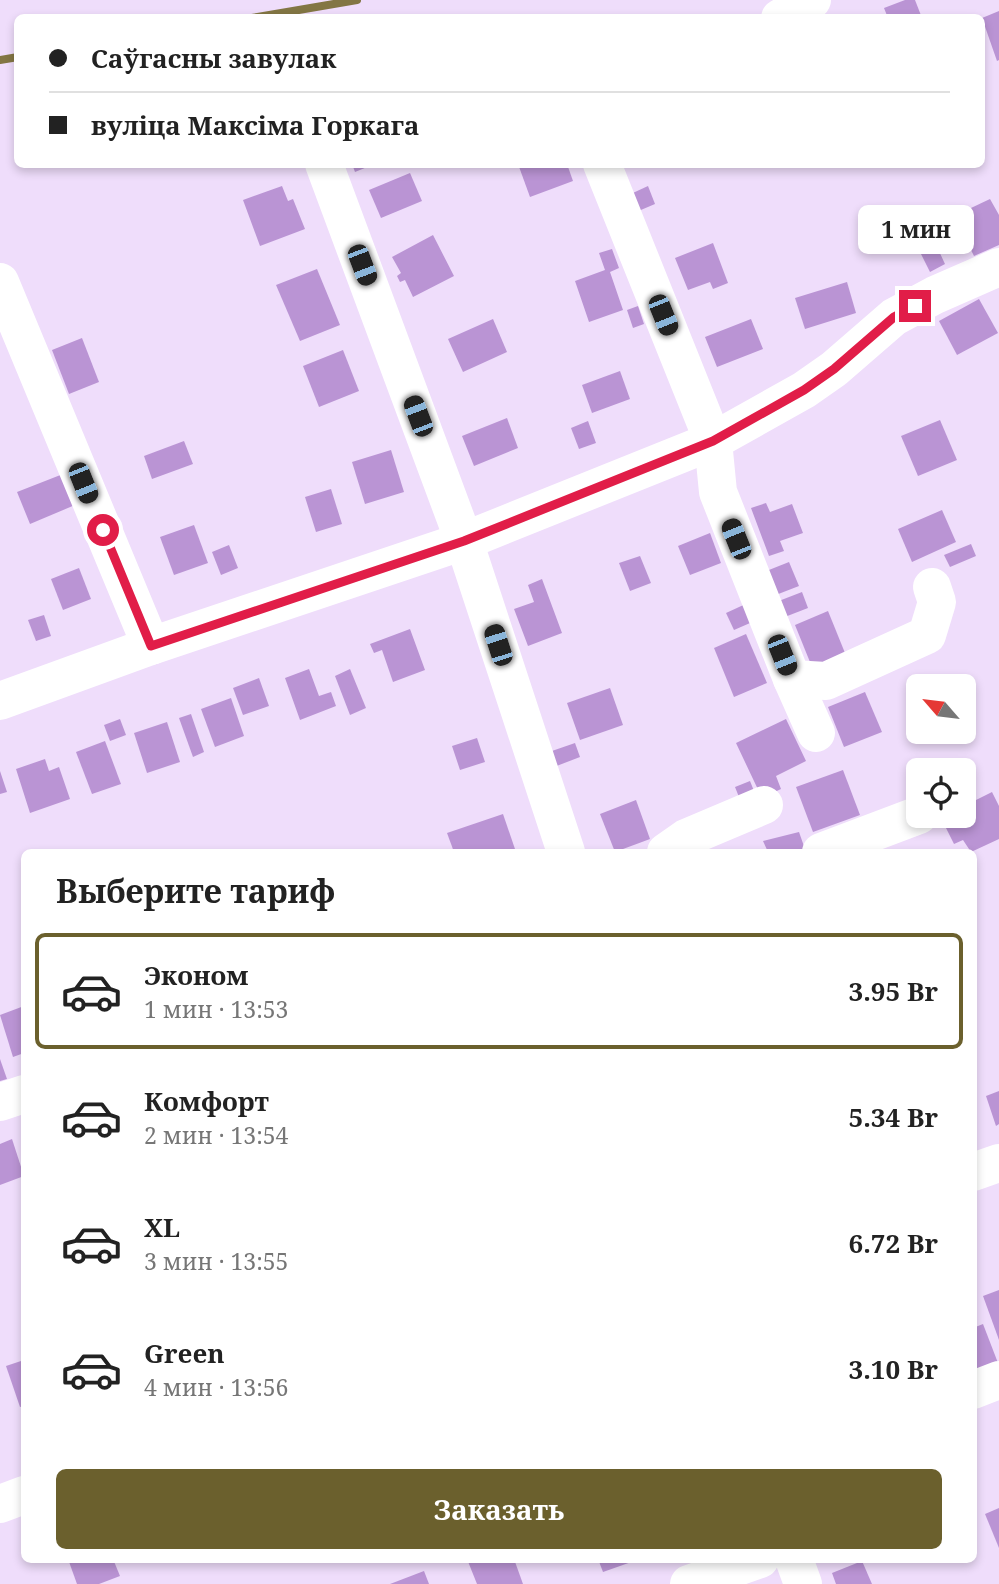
<!DOCTYPE html>
<html lang="ru">
<meta charset="utf-8">
<style>
:root{--surface:#fff;--page:#f2f2f2;--text:#222;--muted:#767676;--line:#e0e0e0;--accent:#6b602d}
body{margin:0;font-family:"Noto Serif",serif;background:var(--page);color:var(--text);height:100vh;display:flex;flex-direction:column;font-size:26px;white-space:nowrap}
*{box-sizing:border-box;margin:0}
p{font-size:23px;color:var(--muted)}
.icon{flex:none;width:38px;height:38px;fill:none;stroke:currentColor;stroke-width:2;stroke-linecap:round;stroke-linejoin:round}
.map{position:relative;flex:1;overflow:hidden}
.panel{position:absolute;left:21px;top:849px;width:956px;height:714px;display:flex;flex-direction:column;background:var(--surface);border-radius:10px;box-shadow:0 4px 10px #0003}
.panel>*{flex:none}
.top-card{position:absolute;left:14px;top:14px;width:971px;height:154px;border-radius:10px;box-shadow:0 4px 10px #0003;display:grid;align-content:center;height:154px;padding:0 35px;background:var(--surface)}
.needle{width:46px;rotate:298deg}
.fabs{position:absolute;left:906px;top:674px;display:grid;gap:14px}
.fabs a{display:grid;place-items:center;width:70px;height:70px;border-radius:10px;background:var(--surface);box-shadow:0 4px 10px #0003;font-size:35px}
.end{position:absolute;width:32px;height:32px;margin:-16px;border:9px solid #e11d48;background:#fff;box-shadow:0 0 0 4px #fff}
.from{border-radius:50%}
.bubble{position:absolute;height:49px;border-radius:10px;background:var(--surface);box-shadow:0 4px 10px #0003;font-size:23px;font-weight:700;line-height:49px;text-align:center}
.car{position:absolute;width:21px;height:42px;margin:-21px -10px;border-radius:9px;box-shadow:0 0 5px 2px #0007;background:linear-gradient(#222 24%,#8ab4d8 0 40%,#222 0 76%,#8ab4d8 0 86%,#222 0)}
.top-card b{display:flex;align-items:center;gap:24px;height:66px;font-size:26px}
.top-card b+b{border-top:2px solid var(--line)}
.top-card i{width:18px;height:18px;background:var(--text)}
ul{padding:0;list-style:none}
li{display:flex;align-items:center;gap:21px;height:116px;margin:0 14px 10px;padding:0 21px;border:4px solid transparent;border-radius:10px}
li div{flex:1}
li b{display:block;font-size:26px}
li em{font-style:normal;font-weight:700}
li.selected{border-color:var(--accent)}
li>.icon{width:63px;height:63px;stroke-width:1.5}
h2{padding:0 35px;font-size:32px;line-height:84px}
.action{display:flex;gap:14px;margin-top:auto;padding:14px 35px}
.action a{flex:1;height:80px;border-radius:10px;background:var(--accent);color:#fff;font-size:28px;font-weight:700;line-height:80px;text-align:center}
.map>svg:first-child{display:block}
</style>
<div class="map">
<svg width="999" height="1584" viewBox="0 0 999 1584">
<rect width="100%" height="100%" fill="#efddfb"/>
<g fill="none" stroke-linecap="round" stroke-linejoin="round">
<!-- stream -->
<g stroke="#837644" stroke-width="8">
<polyline points="252,18 357,0"/>
<polyline points="0,60 18,57"/>
</g>
</g>
<!-- building -->
<g fill="#ba94d4">
<polygon points="905,0 915,0 922,18 888,18 884,8"/>
<polygon points="999,11 999,60 997,61 982,18"/>
<polygon points="352,164 372,164 372,165 355,172"/>
<polygon points="518,164 567,164 573,181 530,197"/>
<polygon points="410,173 422,201 381,218 369,190"/>
<polygon points="282,186 288,201 293,199 305,229 260,246 243,200"/>
<polygon points="648,186 655,204 629,215 622,198"/>
<polygon points="990,199 999,215 999,245 974,256 954,216"/>
<polygon points="931,234 945,264 930,272 915,242"/>
<polygon points="433,235 454,276 413,297 405,280 400,282 397,276 401,273 392,257"/>
<polygon points="713,243 728,283 713,289 710,282 688,290 675,258"/>
<polygon points="612,249 619,268 610,272 623,310 589,322 575,281 605,270 599,253"/>
<polygon points="317,269 340,325 300,341 276,285"/>
<polygon points="847,282 856,313 805,329 795,298"/>
<polygon points="979,299 998,333 957,355 939,321"/>
<polygon points="638,306 644,324 633,328 627,310"/>
<polygon points="493,319 507,352 463,372 448,339"/>
<polygon points="751,319 763,349 717,367 705,337"/>
<polygon points="82,338 99,382 69,394 52,350"/>
<polygon points="343,350 359,391 319,407 303,366"/>
<polygon points="620,371 630,399 592,413 582,385"/>
<polygon points="507,418 518,448 474,466 462,436"/>
<polygon points="940,420 957,460 918,476 901,436"/>
<polygon points="588,421 596,443 579,449 571,428"/>
<polygon points="184,441 193,464 152,479 144,456"/>
<polygon points="391,450 404,492 365,504 352,462"/>
<polygon points="63,474 75,505 30,524 17,492"/>
<polygon points="331,489 342,524 316,532 305,497"/>
<polygon points="766,503 770,512 792,504 803,533 780,541 784,551 769,556 751,508"/>
<polygon points="942,510 956,542 912,562 898,529"/>
<polygon points="194,525 208,563 174,575 160,537"/>
<polygon points="710,533 721,563 690,575 678,546"/>
<polygon points="971,544 976,556 950,567 944,555"/>
<polygon points="229,545 238,568 221,575 212,552"/>
<polygon points="640,556 651,583 630,591 619,563"/>
<polygon points="789,562 799,586 768,598 759,574"/>
<polygon points="79,568 91,599 63,610 51,579"/>
<polygon points="542,579 562,633 528,646 514,609 534,602 528,585"/>
<polygon points="802,592 808,608 777,620 771,604"/>
<polygon points="750,602 757,620 734,630 726,613"/>
<polygon points="828,611 845,653 812,667 795,625"/>
<polygon points="44,615 51,636 36,641 28,620"/>
<polygon points="410,629 425,670 393,682 382,650 374,653 370,644"/>
<polygon points="746,634 767,683 734,697 714,648"/>
<polygon points="309,669 319,696 331,692 336,706 300,720 285,678"/>
<polygon points="350,669 366,708 350,715 335,676"/>
<polygon points="259,678 269,706 243,715 233,688"/>
<polygon points="610,688 623,725 580,740 567,703"/>
<polygon points="865,692 882,732 844,747 828,707"/>
<polygon points="231,698 244,736 215,747 201,709"/>
<polygon points="191,714 204,752 193,757 179,718"/>
<polygon points="120,719 126,735 110,741 104,725"/>
<polygon points="786,719 806,761 776,776 781,789 762,798 736,743"/>
<polygon points="167,722 180,762 147,773 134,733"/>
<polygon points="477,738 485,762 460,770 452,746"/>
<polygon points="105,741 121,784 92,794 76,752"/>
<polygon points="575,743 580,757 554,767 549,752"/>
<polygon points="45,759 49,771 59,767 70,799 30,813 16,769"/>
<polygon points="843,770 860,815 813,832 796,787"/>
<polygon points="0,771 7,792 0,794"/>
<polygon points="750,781 758,801 743,807 735,787"/>
<polygon points="992,792 999,806 999,839 971,852 963,840 954,844 944,824 956,818 955,816 964,816 964,806"/>
<polygon points="636,800 650,839 615,852 600,814"/>
<polygon points="503,814 516,852 454,852 447,833"/>
<polygon points="799,832 806,852 768,852 763,841"/>
<polygon points="24,1006 24,1053 13,1057 0,1015"/>
<polygon points="0,1059 7,1079 0,1081"/>
<polygon points="999,1091 999,1124 996,1126 986,1096"/>
<polygon points="12,1139 24,1176 0,1185 0,1144"/>
<polygon points="999,1290 999,1340 983,1296"/>
<polygon points="983,1324 998,1363 977,1371 973,1360 973,1328"/>
<polygon points="24,1360 24,1406 20,1407 6,1366"/>
<polygon points="999,1508 999,1548 985,1514"/>
<polygon points="68,1559 113,1559 120,1576 99,1584 77,1584"/>
<polygon points="467,1559 514,1559 523,1584 477,1584"/>
<polygon points="598,1559 637,1559 637,1560 603,1572"/>
<polygon points="862,1561 872,1584 836,1584 832,1573"/>
<polygon points="424,1571 429,1584 390,1584"/>
</g>
<g fill="none" stroke-linecap="round" stroke-linejoin="round">
<!-- minor -->
<g stroke="#fff" stroke-width="38">
<polyline points="780,18 812,0"/>
<polyline points="324,164 464,541 566,852"/>
<polyline points="602,164 713,441 718,492 792,679 816,733"/>
<polyline points="0,282 151,646"/>
<polyline points="792,679 826,681 927,635 937,602 932,587"/>
<polyline points="0,701 151,646 464,541 713,441 804,390 834,369 894,317 935,295 999,267"/>
<polyline points="666,852 686,838 764,805"/>
<polyline points="821,852 919,815"/>
<polyline points="0,1102 24,1094"/>
<polyline points="973,1172 999,1163"/>
<polyline points="973,1390 999,1380"/>
<polyline points="0,1504 24,1495"/>
<polyline points="794,1559 803,1584"/>
<polyline points="689,1584 760,1559"/>
</g>
</g>
<g fill="none" stroke-linecap="round" stroke-linejoin="round">
<!-- route -->
<polyline stroke="#e11d48" stroke-width="9" points="103,530 151,646 464,541 713,441 804,390 834,369 894,317 915,306"/>
</g>
</svg>
<div class="fabs">
<a><svg class="needle" viewBox="-14 -14 28 28"><path d="M0-13l5 13h-10z" fill="#e53935"/><path d="M0 13l5-13h-10z" fill="#767676"/></svg></a>
<a><svg class="icon" aria-label="locate" viewBox="0 0 24 24"><circle cx="12" cy="12" r="6"/><path d="M12 2v4M12 18v4M2 12h4M18 12h4"/></svg></a>
</div>
<i class="end from" style="left:103px;top:530px"></i>
<i class="end" style="left:915px;top:306px"></i>
<div class="bubble" style="left:858px;top:205px;width:116px">1 мин</div>
<i class="car" style="left:362px;top:265px;rotate:159deg"></i>
<i class="car" style="left:663px;top:315px;rotate:158deg"></i>
<i class="car" style="left:418px;top:416px;rotate:339deg"></i>
<i class="car" style="left:83px;top:483px;rotate:158deg"></i>
<i class="car" style="left:736px;top:539px;rotate:338deg"></i>
<i class="car" style="left:498px;top:645px;rotate:342deg"></i>
<i class="car" style="left:782px;top:655px;rotate:158deg"></i>
<div class="top-card">
<b><i class="from"></i>Саўгасны завулак</b>
<b><i></i>вуліца Максіма Горкага</b>
</div>
<section class="panel">
<h2>Выберите тариф</h2>
<ul>
<li class="selected"><svg class="icon" aria-label="car" viewBox="0 0 24 24"><path d="M5 17H2v-5l4-1 3-4h7l3 4 3 1v5h-3M9 17h6M6 11h13"/><circle cx="7" cy="17" r="2"/><circle cx="17" cy="17" r="2"/></svg><div><b>Эконом</b><p>1 мин · 13:53</p></div><em>3.95 Br</em></li>
<li><svg class="icon" aria-label="car" viewBox="0 0 24 24"><path d="M5 17H2v-5l4-1 3-4h7l3 4 3 1v5h-3M9 17h6M6 11h13"/><circle cx="7" cy="17" r="2"/><circle cx="17" cy="17" r="2"/></svg><div><b>Комфорт</b><p>2 мин · 13:54</p></div><em>5.34 Br</em></li>
<li><svg class="icon" aria-label="car" viewBox="0 0 24 24"><path d="M5 17H2v-5l4-1 3-4h7l3 4 3 1v5h-3M9 17h6M6 11h13"/><circle cx="7" cy="17" r="2"/><circle cx="17" cy="17" r="2"/></svg><div><b>XL</b><p>3 мин · 13:55</p></div><em>6.72 Br</em></li>
<li><svg class="icon" aria-label="car" viewBox="0 0 24 24"><path d="M5 17H2v-5l4-1 3-4h7l3 4 3 1v5h-3M9 17h6M6 11h13"/><circle cx="7" cy="17" r="2"/><circle cx="17" cy="17" r="2"/></svg><div><b>Green</b><p>4 мин · 13:56</p></div><em>3.10 Br</em></li>
</ul>
<div class="action"><a>Заказать</a></div>
</section>
</div>
